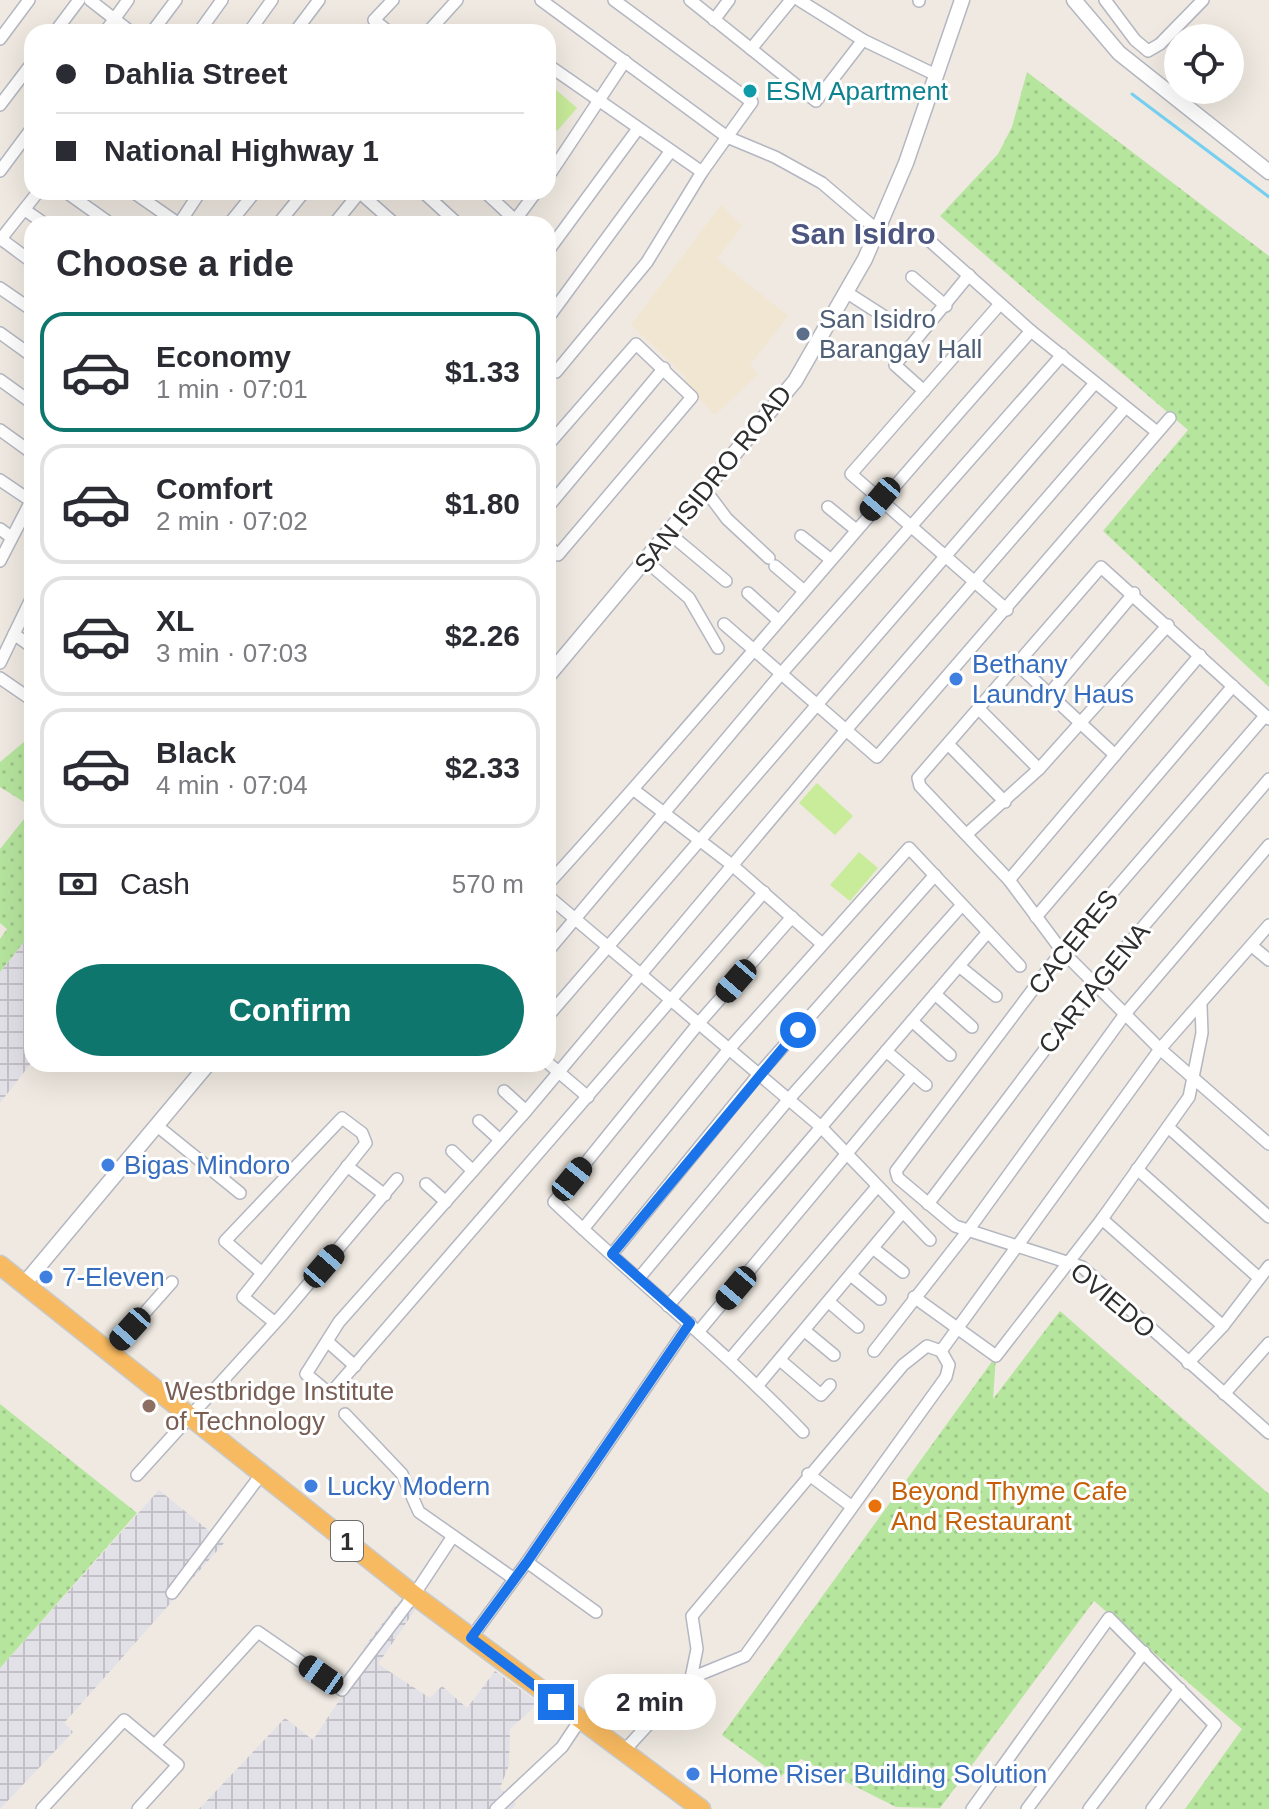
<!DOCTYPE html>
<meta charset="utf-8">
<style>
:root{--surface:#fff;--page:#f2f2f3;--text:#2b2b33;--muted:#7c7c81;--line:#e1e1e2;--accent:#0f766e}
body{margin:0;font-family:Arial,sans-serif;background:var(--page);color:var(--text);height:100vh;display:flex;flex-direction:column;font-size:30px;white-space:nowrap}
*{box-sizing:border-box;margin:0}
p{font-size:26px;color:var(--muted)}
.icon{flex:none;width:44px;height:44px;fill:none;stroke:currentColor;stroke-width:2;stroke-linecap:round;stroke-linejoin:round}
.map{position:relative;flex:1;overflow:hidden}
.sheet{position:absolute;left:24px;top:216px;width:532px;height:856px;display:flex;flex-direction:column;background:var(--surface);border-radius:24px;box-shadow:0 8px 32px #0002}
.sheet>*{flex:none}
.banner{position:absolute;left:24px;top:24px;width:532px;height:176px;border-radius:24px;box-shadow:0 8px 32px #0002;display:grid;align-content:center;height:176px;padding:0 32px;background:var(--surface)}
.controls{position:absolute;left:1164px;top:24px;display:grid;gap:16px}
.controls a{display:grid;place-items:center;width:80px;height:80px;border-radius:50%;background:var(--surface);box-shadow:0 8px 32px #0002;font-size:40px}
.end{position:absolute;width:36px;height:36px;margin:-18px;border:10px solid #1a73e8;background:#fff;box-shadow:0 0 0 4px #fff}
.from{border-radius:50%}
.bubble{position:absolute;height:56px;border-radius:28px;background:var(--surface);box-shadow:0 8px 32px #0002;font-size:26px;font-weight:800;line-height:56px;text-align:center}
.car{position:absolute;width:24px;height:48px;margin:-24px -12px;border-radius:10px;box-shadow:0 0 6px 2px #0007;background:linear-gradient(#222 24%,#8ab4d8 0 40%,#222 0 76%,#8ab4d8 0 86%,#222 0)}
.banner b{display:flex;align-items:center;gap:28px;height:76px;font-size:30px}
.banner b+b{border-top:2px solid var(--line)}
.banner i{width:20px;height:20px;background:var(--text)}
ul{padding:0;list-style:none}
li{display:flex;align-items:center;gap:24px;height:120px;margin:0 16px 12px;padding:0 16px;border:4px solid var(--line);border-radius:24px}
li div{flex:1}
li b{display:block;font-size:30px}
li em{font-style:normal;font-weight:800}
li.selected{border-color:var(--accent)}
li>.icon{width:72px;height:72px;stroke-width:1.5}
h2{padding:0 32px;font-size:36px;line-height:96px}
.pay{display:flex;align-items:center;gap:20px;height:88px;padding:0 32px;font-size:30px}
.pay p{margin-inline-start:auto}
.action{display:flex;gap:16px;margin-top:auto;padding:16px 32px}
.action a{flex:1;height:92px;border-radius:48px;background:var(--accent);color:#fff;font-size:32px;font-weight:800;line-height:92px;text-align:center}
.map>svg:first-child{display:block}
</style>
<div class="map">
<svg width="1269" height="1809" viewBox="0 0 1269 1809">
<defs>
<pattern id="industrial-grid" width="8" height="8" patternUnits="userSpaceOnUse" patternTransform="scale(2)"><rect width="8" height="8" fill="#e3e1e8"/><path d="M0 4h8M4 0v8" fill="none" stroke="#c3c1c7"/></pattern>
<pattern id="grass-dots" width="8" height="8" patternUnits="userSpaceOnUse" patternTransform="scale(2)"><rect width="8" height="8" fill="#b6e59e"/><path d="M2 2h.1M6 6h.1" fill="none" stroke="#9dc588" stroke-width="1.8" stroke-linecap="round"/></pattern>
</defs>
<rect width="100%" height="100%" fill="#efe9e1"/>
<!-- industrial -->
<g fill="url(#industrial-grid)">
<polygon points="32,932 32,1062 0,1103 0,972"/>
<polygon points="159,1490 224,1543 64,1723 73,1732 0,1809 0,1668"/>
<polygon points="401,1599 415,1610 378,1664 430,1698 442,1686 467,1708 495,1671 539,1703 510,1729 509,1765 500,1788 516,1804 512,1809 199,1809 285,1718 313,1740 370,1654 363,1649"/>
</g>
<!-- education -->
<polygon fill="#f0e6d1" points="721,205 742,226 717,259 788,316 750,365 758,374 715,415 684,383 686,377 631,325"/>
<!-- grass -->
<g fill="url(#grass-dots)">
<polygon points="1027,72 1269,256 1269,687 1103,531 1188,430 940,216 998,154 1012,127"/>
<polygon points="31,736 32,737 32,807 0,787 0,762"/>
<polygon points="32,809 32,932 0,972 0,939 7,929 0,923 0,849"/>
<polygon points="1060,1311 1269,1494 1269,1809 1185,1809 1242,1729 1094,1601 940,1808 896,1807 801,1759 780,1777 722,1735 996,1356 993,1399"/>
<polygon points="0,1404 137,1513 0,1668"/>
</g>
<!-- pitch -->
<g fill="#c9ec9a">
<polygon points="548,83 577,108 557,131 548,123"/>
<polygon points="817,783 853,816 835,835 799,803"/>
<polygon points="859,852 878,868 850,901 830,885"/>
</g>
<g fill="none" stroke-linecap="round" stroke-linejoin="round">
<!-- stream -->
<polyline stroke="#75cff0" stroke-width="3" points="1132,94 1269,197"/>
<!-- minor casing -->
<g stroke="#b4b7c1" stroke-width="14">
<g id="minor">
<polyline points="90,0 131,32"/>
<polyline points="541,0 727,137 775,157 822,183 876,229"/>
<polyline points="690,0 816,101 863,40"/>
<polyline points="799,0 863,40 936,75"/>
<polyline points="1105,0 1135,40 1148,51 1160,44 1203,0"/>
<polyline points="919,1 919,0"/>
<polyline points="714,20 729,0"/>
<polyline points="55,32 79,0"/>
<polyline points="105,32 128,0"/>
<polyline points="152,32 176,0"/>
<polyline points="199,32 222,0"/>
<polyline points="249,32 272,0"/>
<polyline points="295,32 319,0"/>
<polyline points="389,32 374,20 393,0"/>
<polyline points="428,32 457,0"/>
<polyline points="0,39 29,0"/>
<polyline points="751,49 791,0"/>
<polyline points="548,65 702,172"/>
<polyline points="0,105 32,63"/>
<polyline points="0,171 32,128"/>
<polyline points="548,177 625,61"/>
<polyline points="66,192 111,224"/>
<polyline points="133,192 179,224 200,192"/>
<polyline points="359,192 395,224"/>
<polyline points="423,192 458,224"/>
<polyline points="485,192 515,220"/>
<polyline points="25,210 45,224"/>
<polyline points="513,223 536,192"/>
<polyline points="229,224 255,192"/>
<polyline points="278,224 304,192"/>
<polyline points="334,224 360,192"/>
<polyline points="1,239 32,262"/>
<polyline points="0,240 38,192"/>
<polyline points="931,242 1031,331 1157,432"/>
<polyline points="548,251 637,130"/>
<polyline points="912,277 946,306"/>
<polyline points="0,288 32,310"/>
<polyline points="846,292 885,317"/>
<polyline points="1000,304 851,474 1007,610"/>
<polyline points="548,318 670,152"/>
<polyline points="0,333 32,356"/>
<polyline points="548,369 556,372 647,262 702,172 752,102 614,0"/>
<polyline points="0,380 32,403"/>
<polyline points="924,391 895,365 969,275"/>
<polyline points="0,430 32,453"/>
<polyline points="548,445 636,344 692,397 558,555 548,546"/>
<polyline points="0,480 31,501"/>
<polyline points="706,491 727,519 769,558"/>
<polyline points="548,507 664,368"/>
<polyline points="828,507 855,529"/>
<polyline points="0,529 11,537"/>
<polyline points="670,534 726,581"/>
<polyline points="801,536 830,559"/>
<polyline points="0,561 32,499"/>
<polyline points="646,561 689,598 718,648"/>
<polyline points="775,566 803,590"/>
<polyline points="748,593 778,620"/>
<polyline points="724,624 877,757 1170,418"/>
<polyline points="14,634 32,647"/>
<polyline points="0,663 32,597"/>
<polyline points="1018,665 1115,755"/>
<polyline points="0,678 32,700"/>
<polyline points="1050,693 1134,593"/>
<polyline points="980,710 1039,769"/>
<polyline points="1265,716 1062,951 896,1171 898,1178 955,1226 1082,1267 1269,1433"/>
<polyline points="1269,719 1101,567 918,778 920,786 1009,880 1062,951 1160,1049 1269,1144"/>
<polyline points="949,745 1005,802"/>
<polyline points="634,790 732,865 821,943"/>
<polyline points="968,833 1039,769 1168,625"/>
<polyline points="1009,880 1200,655"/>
<path d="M548 884C713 703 868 513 1031 331"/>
<polyline points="764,892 330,1394 306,1374 339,1322 526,1111 846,730 1125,408"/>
<polyline points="548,896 820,1126 930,1240"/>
<path d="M792 917 698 1024 554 1202C636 1280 724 1350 803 1432"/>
<polyline points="1036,917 1233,686"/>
<polyline points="1252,946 1269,960"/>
<polyline points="548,951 780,675 1062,355"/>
<polyline points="959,966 996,996"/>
<polyline points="935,994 972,1027"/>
<polyline points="548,1016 1095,383"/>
<polyline points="912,1021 950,1055"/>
<polyline points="886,1051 926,1085"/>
<polyline points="548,1063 588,1097"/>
<polyline points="504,1091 526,1111"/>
<polyline points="479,1121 500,1140"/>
<polyline points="156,1125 240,1193"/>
<polyline points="1168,1127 1269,1217"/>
<polyline points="452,1151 473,1171"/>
<polyline points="347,1166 385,1195"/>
<polyline points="1137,1169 1259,1278"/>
<polyline points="426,1184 446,1202"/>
<polyline points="928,1204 1096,982 1269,779"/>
<polyline points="1102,1219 1223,1326"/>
<polyline points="583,1229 729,1049 909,848 1020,966"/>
<polyline points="874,1249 903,1272"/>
<polyline points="612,1254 759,1074 935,875"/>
<polyline points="261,1272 225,1241 342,1118 362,1133 366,1143 243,1297 274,1322"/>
<polyline points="852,1276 880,1299"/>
<polyline points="639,1278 788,1100 962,905"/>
<polyline points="914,1297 996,1356 1102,1219 1189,1097 1202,1033 1201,1006"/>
<polyline points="829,1302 858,1327"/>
<polyline points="668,1306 988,932"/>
<polyline points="699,1331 913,1074"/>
<polyline points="805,1331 834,1355"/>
<polyline points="328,1342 355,1366"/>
<polyline points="874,1351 967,1232 1125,1014 1269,845"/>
<polyline points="941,1351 1160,1049 1269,925"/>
<polyline points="109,1353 172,1282"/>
<polyline points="731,1358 876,1188"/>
<polyline points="780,1360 821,1395 830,1385"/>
<polyline points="1188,1363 1223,1326 1269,1266"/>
<polyline points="758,1385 901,1214"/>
<polyline points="1224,1394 1269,1343"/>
<polyline points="345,1414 402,1474 419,1512 513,1578"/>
<polyline points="808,1474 851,1506"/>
<polyline points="137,1475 283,1314 397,1179"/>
<polyline points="527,1562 596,1612"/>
<polyline points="172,1593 263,1472"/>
<polyline points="471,1638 527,1562 690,1323"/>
<polyline points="155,1745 258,1632 342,1690 414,1595 453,1536"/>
<polyline points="623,1752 691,1678 745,1656 946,1377 949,1365 941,1351 927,1346 903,1365 692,1616 697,1649 691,1678"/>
<polyline points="42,1809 124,1720 178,1765 138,1809"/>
<polyline points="496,1809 562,1747 580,1720"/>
<polyline points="972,1809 1109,1618 1215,1725 1152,1809"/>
<polyline points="1027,1809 1144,1652"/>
<polyline points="1089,1809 1180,1689"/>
</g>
</g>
<!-- tertiary casing -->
<g stroke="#b4b7c1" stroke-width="17">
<g id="tertiary">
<polyline points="1074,0 1119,53 1269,172"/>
<polyline points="548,676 795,381 865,259 906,163 962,0"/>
<polyline points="24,1284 208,1064"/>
</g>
</g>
<!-- trunk casing -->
<g stroke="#c9c9c9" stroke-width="21">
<polyline id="trunk" points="0,1265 414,1595 701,1809"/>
</g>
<!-- minor -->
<use href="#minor" stroke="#fff" stroke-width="11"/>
<!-- tertiary -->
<use href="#tertiary" stroke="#fff" stroke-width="14"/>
<!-- trunk -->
<use href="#trunk" stroke="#f8ba60" stroke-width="18"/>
</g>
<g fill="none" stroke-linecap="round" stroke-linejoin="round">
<!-- route -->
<polyline stroke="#1a73e8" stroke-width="10" points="556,1702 471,1638 527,1562 690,1323 612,1254 798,1030"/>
</g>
<!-- markers -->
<circle fill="#0f9aa8" stroke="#fff" stroke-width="3" cx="750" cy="91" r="8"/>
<circle fill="#5c6f8a" stroke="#fff" stroke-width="3" cx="803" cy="334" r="8"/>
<g fill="#3f7fe0" stroke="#fff" stroke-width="3">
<circle cx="956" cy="679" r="8"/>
<circle cx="108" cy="1165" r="8"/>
<circle cx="46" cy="1277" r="8"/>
<circle cx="311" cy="1486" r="8"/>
<circle cx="693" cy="1774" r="8"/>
</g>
<circle fill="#8d6e63" stroke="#fff" stroke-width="3" cx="149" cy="1406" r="8"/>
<circle fill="#e8710a" stroke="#fff" stroke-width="3" cx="875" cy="1506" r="8"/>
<g text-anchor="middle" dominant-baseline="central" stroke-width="6" stroke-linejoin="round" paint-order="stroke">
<!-- shield labels -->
<rect fill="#fff" stroke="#6d6d6d" stroke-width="2" x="331" y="1521" width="32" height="40" rx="6"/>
<g font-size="24" font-weight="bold" fill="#2e2e2e">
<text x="347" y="1541">1</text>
</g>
<!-- culture labels -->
<g font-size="26" fill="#0d838f" stroke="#fff" text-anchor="start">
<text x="766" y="91">ESM Apartment</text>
</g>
<!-- service labels -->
<g font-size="26" fill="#4e5e75" stroke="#fff" text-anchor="start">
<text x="819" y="319">San Isidro<tspan x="819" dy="30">Barangay Hall</tspan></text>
</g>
<!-- street labels -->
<g font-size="26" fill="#2e2e2e" stroke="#fff">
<text transform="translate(713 479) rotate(-51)">SAN ISIDRO ROAD</text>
<text transform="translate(1073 942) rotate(-51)">CACERES</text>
<text transform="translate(1094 988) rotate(-51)">CARTAGENA</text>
<text transform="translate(1113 1300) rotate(40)">OVIEDO</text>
</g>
<!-- shop labels -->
<g font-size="26" fill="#366cbe" stroke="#fff" text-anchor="start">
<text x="972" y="664">Bethany<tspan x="972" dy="30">Laundry Haus</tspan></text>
<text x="124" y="1165">Bigas Mindoro</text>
<text x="62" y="1277">7-Eleven</text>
<text x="327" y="1486">Lucky Modern</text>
<text x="709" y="1774">Home Riser Building Solution</text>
</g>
<!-- education labels -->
<g font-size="26" fill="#785e54" stroke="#fff" text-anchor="start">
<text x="165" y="1391">Westbridge Institute<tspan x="165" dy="30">of Technology</tspan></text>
</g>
<!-- food labels -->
<g font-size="26" fill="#c56008" stroke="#fff" text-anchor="start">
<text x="891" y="1491">Beyond Thyme Cafe<tspan x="891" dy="30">And Restaurant</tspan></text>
</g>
<!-- quarter labels -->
<g font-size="30" font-weight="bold" fill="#4d5680" stroke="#fff">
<text x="863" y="233">San Isidro</text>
</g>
</g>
</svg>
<div class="controls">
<a><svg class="icon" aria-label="locate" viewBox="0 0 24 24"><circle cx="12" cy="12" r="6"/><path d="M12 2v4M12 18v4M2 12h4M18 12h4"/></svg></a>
</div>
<i class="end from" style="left:798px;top:1030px"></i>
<i class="end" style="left:556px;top:1702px"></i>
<div class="bubble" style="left:584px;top:1674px;width:132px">2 min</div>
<i class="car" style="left:880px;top:499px;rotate:220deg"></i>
<i class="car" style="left:736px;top:981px;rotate:221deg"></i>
<i class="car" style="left:572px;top:1179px;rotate:39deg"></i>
<i class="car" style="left:324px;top:1266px;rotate:41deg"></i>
<i class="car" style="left:736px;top:1288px;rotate:220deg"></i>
<i class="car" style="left:130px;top:1329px;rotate:222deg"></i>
<i class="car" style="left:321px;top:1675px;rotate:305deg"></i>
<div class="banner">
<b><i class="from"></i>Dahlia Street</b>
<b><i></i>National Highway 1</b>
</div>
<section class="sheet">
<h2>Choose a ride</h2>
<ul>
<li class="selected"><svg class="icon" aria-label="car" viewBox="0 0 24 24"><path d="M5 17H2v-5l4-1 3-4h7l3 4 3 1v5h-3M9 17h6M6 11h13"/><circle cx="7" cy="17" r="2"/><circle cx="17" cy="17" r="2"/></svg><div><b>Economy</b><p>1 min · 07:01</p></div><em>$1.33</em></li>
<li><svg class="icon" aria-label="car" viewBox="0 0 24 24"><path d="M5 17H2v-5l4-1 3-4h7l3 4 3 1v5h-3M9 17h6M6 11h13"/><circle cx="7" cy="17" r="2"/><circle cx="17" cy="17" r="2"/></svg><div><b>Comfort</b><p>2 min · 07:02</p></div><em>$1.80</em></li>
<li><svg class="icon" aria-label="car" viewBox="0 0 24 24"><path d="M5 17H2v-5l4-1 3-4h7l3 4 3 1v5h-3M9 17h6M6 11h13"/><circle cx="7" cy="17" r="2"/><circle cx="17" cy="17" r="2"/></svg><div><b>XL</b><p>3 min · 07:03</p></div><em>$2.26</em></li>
<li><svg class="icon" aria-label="car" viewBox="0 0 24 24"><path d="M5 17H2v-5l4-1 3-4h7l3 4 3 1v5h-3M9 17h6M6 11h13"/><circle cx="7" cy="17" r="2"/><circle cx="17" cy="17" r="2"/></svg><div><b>Black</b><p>4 min · 07:04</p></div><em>$2.33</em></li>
</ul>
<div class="pay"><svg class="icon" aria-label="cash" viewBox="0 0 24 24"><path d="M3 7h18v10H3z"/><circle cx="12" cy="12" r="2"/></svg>Cash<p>570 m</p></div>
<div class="action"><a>Confirm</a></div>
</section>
</div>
